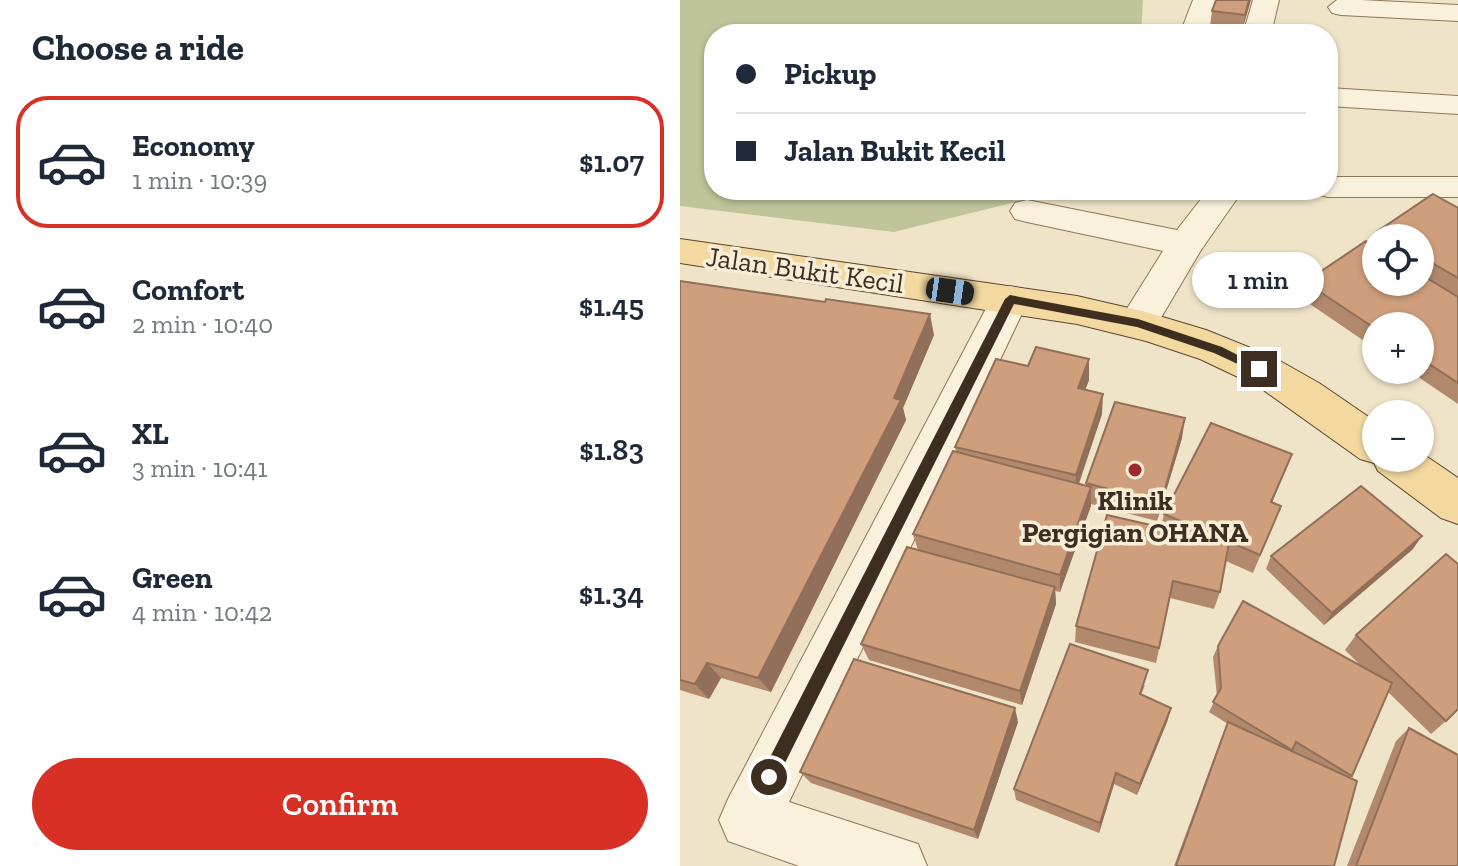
<!DOCTYPE html>
<meta charset="utf-8">
<style>
:root{--surface:#fff;--page:#f6f6f7;--text:#1f2937;--muted:#747a83;--line:#e0e1e3;--accent:#d93025}
body{margin:0;font-family:"Zilla Slab",serif;background:var(--page);color:var(--text);height:100vh;display:flex;flex-direction:column;font-size:30px;white-space:nowrap}
*{box-sizing:border-box;margin:0}
p{font-size:26px;color:var(--muted)}
.icon{flex:none;width:44px;height:44px;fill:none;stroke:currentColor;stroke-width:2;stroke-linecap:round;stroke-linejoin:round}
.map{position:relative;flex:1;overflow:hidden}
.panel{display:flex;flex-direction:column;background:var(--surface);width:680px}
.panel>*{flex:none}
.hud{position:absolute;left:24px;top:24px;width:634px;height:176px;border-radius:32px;box-shadow:0 2px 6px #0004;display:grid;align-content:center;height:176px;padding:0 32px;background:var(--surface)}
.fabs{position:absolute;left:682px;top:224px;display:grid;gap:16px}
.fabs a{display:grid;place-items:center;width:72px;height:72px;border-radius:50%;background:var(--surface);box-shadow:0 2px 6px #0004;font-size:40px}
.end{position:absolute;width:36px;height:36px;margin:-18px;border:10px solid #3d2e20;background:#fff;box-shadow:0 0 0 4px #fff}
.from{border-radius:50%}
.bubble{position:absolute;height:56px;border-radius:28px;background:var(--surface);box-shadow:0 2px 6px #0004;font-size:26px;font-weight:600;line-height:56px;text-align:center}
.car{position:absolute;width:24px;height:48px;margin:-24px -12px;border-radius:10px;box-shadow:0 0 6px 2px #0007;background:linear-gradient(#222 24%,#8ab4d8 0 40%,#222 0 76%,#8ab4d8 0 86%,#222 0)}
.hud b{display:flex;align-items:center;gap:28px;height:76px;font-size:30px}
.hud b+b{border-top:2px solid var(--line)}
.hud i{width:20px;height:20px;background:var(--text)}
ul{padding:0;list-style:none}
li{display:flex;align-items:center;gap:24px;height:132px;margin:0 16px 12px;padding:0 16px;border:4px solid transparent;border-radius:32px}
li div{flex:1}
li b{display:block;font-size:30px}
li em{font-style:normal;font-weight:600}
li.current{border-color:var(--accent)}
li>.icon{width:72px;height:72px;stroke-width:1.5}
h2{padding:0 32px;font-size:36px;line-height:96px}
.action{display:flex;gap:16px;margin-top:auto;padding:16px 32px}
.action a{flex:1;height:92px;border-radius:48px;background:var(--accent);color:#fff;font-size:32px;font-weight:600;line-height:92px;text-align:center}
main{display:flex;flex:1;min-height:0}
.map>svg:first-child{display:block}
</style>
<main>
<section class="panel">
<h2>Choose a ride</h2>
<ul>
<li class="current"><svg class="icon" aria-label="car" viewBox="0 0 24 24"><path d="M5 17H2v-5l4-1 3-4h7l3 4 3 1v5h-3M9 17h6M6 11h13"/><circle cx="7" cy="17" r="2"/><circle cx="17" cy="17" r="2"/></svg><div><b>Economy</b><p>1 min · 10:39</p></div><em>$1.07</em></li>
<li><svg class="icon" aria-label="car" viewBox="0 0 24 24"><path d="M5 17H2v-5l4-1 3-4h7l3 4 3 1v5h-3M9 17h6M6 11h13"/><circle cx="7" cy="17" r="2"/><circle cx="17" cy="17" r="2"/></svg><div><b>Comfort</b><p>2 min · 10:40</p></div><em>$1.45</em></li>
<li><svg class="icon" aria-label="car" viewBox="0 0 24 24"><path d="M5 17H2v-5l4-1 3-4h7l3 4 3 1v5h-3M9 17h6M6 11h13"/><circle cx="7" cy="17" r="2"/><circle cx="17" cy="17" r="2"/></svg><div><b>XL</b><p>3 min · 10:41</p></div><em>$1.83</em></li>
<li><svg class="icon" aria-label="car" viewBox="0 0 24 24"><path d="M5 17H2v-5l4-1 3-4h7l3 4 3 1v5h-3M9 17h6M6 11h13"/><circle cx="7" cy="17" r="2"/><circle cx="17" cy="17" r="2"/></svg><div><b>Green</b><p>4 min · 10:42</p></div><em>$1.34</em></li>
</ul>
<div class="action"><a>Confirm</a></div>
</section>
<div class="map">
<svg width="778" height="866" viewBox="0 0 778 866">
<rect width="100%" height="100%" fill="#f0e4c8"/>
<!-- cemetery -->
<polygon fill="#bfc49a" points="0,0 463,0 461,34 34,34 34,190 385,190 214,232 0,206"/>
<g fill="none" stroke-linecap="round" stroke-linejoin="round">
<!-- minor casing -->
<g stroke="#8d765c" stroke-width="2">
<g id="minor">
<polygon points="513,0 539,0 531,25 544,28 548,34 503,34 501,31"/>
<polygon points="573,0 599,0 591,34 563,34"/>
<polygon points="681,0 778,5 778,21 661,15 652,13 648,7 657,0"/>
<polygon points="648,88 778,96 778,114 648,106"/>
<polygon points="648,177 778,177 778,197 648,197 636,194 633,190 648,190"/>
<polygon points="528,190 563,190 521,250 472,333 458,337 444,333 438,323 483,251 347,222 335,219 330,211 335,203 347,200 497,230"/>
<polygon points="330,286 344,289 349,299 109,802 238,844 247,866 119,866 48,841 39,820 48,799 311,299 316,289"/>
</g>
</g>
<!-- major casing -->
<g stroke="#5b4430" stroke-width="2">
<polygon id="major" points="0,239 397,296 466,312 526,330 593,357 639,383 696,422 696,458 740,458 740,452 778,478 778,524 761,518 698,471 694,463 680,459 579,387 520,359 466,341 397,324 0,263"/>
</g>
<!-- minor -->
<use href="#minor" fill="#faf1dc" fill-rule="evenodd"/>
<!-- major -->
<use href="#major" fill="#f3d9a0" fill-rule="evenodd"/>
</g>
<!-- wall -->
<g fill="#b2896c" fill-rule="evenodd">
<polygon points="536,0 571,0 562,30 530,26 532,11"/>
<path d="M778 208V404L728 370H740V326H696V349L621 298 625 282 693 246 698 231ZM696 238H740V282H696Z"/>
<polygon points="0,281 254,335 223,408 226,420 91,692 41,678 29,699 0,690"/>
<polygon points="409,359 409,380 405,390 422,414 399,484 406,486 406,483 502,438 477,521 411,504 380,592 375,591 376,604 342,705 189,660 181,644 238,550 233,534 276,452 275,447 348,366"/>
<polygon points="612,454 592,503 601,506 573,573 546,561 540,592 534,609 490,598 476,663 395,642 396,626 481,527 484,514"/>
<polygon points="733,549 644,625 586,569 591,556"/>
<polygon points="676,635 766,721 751,734 708,692 672,776 670,778 654,866 494,866 542,736 548,724 529,712 537,696 533,657 538,646 682,667 665,650"/>
<polygon points="465,685 461,695 491,708 487,722 457,795 434,784 419,833 336,800 334,789"/>
<polygon points="338,722 298,839 131,783 120,772"/>
<polygon points="729,728 778,866 667,866 716,741"/>
</g>
<!-- shaded-wall -->
<g fill="#916f58">
<polygon points="569,0 571,0 562,30 565,15"/>
<polygon points="250,314 254,335 223,408 226,420 91,692 78,678 214,398"/>
<polygon points="409,359 409,380 398,408 398,388"/>
<polygon points="423,394 422,414 395,494 396,475"/>
<polygon points="505,418 502,438 477,521 481,503"/>
<polygon points="411,487 411,506 380,592 380,575"/>
<polygon points="742,536 733,549 644,625 652,613"/>
<polygon points="375,587 376,604 342,705 340,691"/>
<polygon points="27,663 41,678 29,699 15,684"/>
<polygon points="335,708 338,722 298,839 294,830"/>
<polygon points="491,708 487,722 457,795 460,784"/>
<polygon points="436,773 434,784 419,833 420,823"/>
</g>
<!-- building -->
<g fill="#cf9f7d" stroke="#916f58" stroke-width="2">
<polygon points="536,0 569,0 565,15 532,11"/>
<polygon points="753,194 778,208 778,278 740,256 740,238 710,238 698,231"/>
<polygon points="686,241 696,247 696,282 740,282 740,274 778,297 778,383 740,358 740,326 696,326 696,329 625,282"/>
<polygon points="0,281 145,302 146,299 250,314 214,398 221,400 78,678 27,663 15,684 0,680"/>
<polygon points="356,347 409,359 398,388 423,394 396,475 275,447 316,359 348,366"/>
<polygon points="435,402 505,418 481,503 406,483"/>
<polygon points="531,423 612,454 591,502 601,506 580,555 484,514"/>
<polygon points="273,451 411,487 380,575 233,534"/>
<polygon points="681,486 742,536 652,613 591,556"/>
<polygon points="427,515 549,543 540,592 493,581 479,648 396,626"/>
<polygon points="227,547 375,587 340,691 181,644"/>
<polygon points="766,554 778,564 778,709 766,721 676,635"/>
<polygon points="563,601 712,683 672,776 616,742 612,750 533,702 541,688 538,646"/>
<polygon points="390,644 468,670 460,694 491,708 460,784 436,773 420,823 334,789"/>
<polygon points="174,659 335,708 294,830 120,772"/>
<polygon points="548,722 677,781 654,866 496,866"/>
<polygon points="729,728 778,755 778,866 676,866"/>
</g>
<!-- route -->
<polygon fill="#3d2e20" points="330,295 458,319 542,347 585,369 579,373 575,372 534,353 457,327 334,304 95,783 89,785 83,783 80,777 83,771 325,299"/>
<!-- markers -->
<circle fill="#9e2a2b" stroke="#f7eed8" stroke-width="3" cx="455" cy="470" r="8"/>
<g text-anchor="middle" dominant-baseline="central" stroke-width="7" stroke-linejoin="round" paint-order="stroke">
<!-- street labels -->
<g font-size="28" fill="#3d2e20" stroke="#f7eed8">
<text transform="translate(125 270) rotate(8)">Jalan Bukit Kecil</text>
</g>
<!-- poi labels -->
<g font-size="28" font-weight="bold" fill="#3d2e20" stroke="#f7eed8">
<text x="455" y="500">Klinik<tspan x="455" dy="32">Pergigian OHANA</tspan></text>
</g>
</g>
</svg>
<div class="fabs">
<a><svg class="icon" aria-label="locate" viewBox="0 0 24 24"><circle cx="12" cy="12" r="6"/><path d="M12 2v4M12 18v4M2 12h4M18 12h4"/></svg></a>
<a>+</a>
<a>−</a>
</div>
<i class="end from" style="left:89px;top:777px"></i>
<i class="end" style="left:579px;top:369px"></i>
<div class="bubble" style="left:512px;top:252px;width:132px">1 min</div>
<i class="car" style="left:270px;top:291px;rotate:98deg"></i>
<div class="hud">
<b><i class="from"></i>Pickup</b>
<b><i></i>Jalan Bukit Kecil</b>
</div>
</div>
</main>
